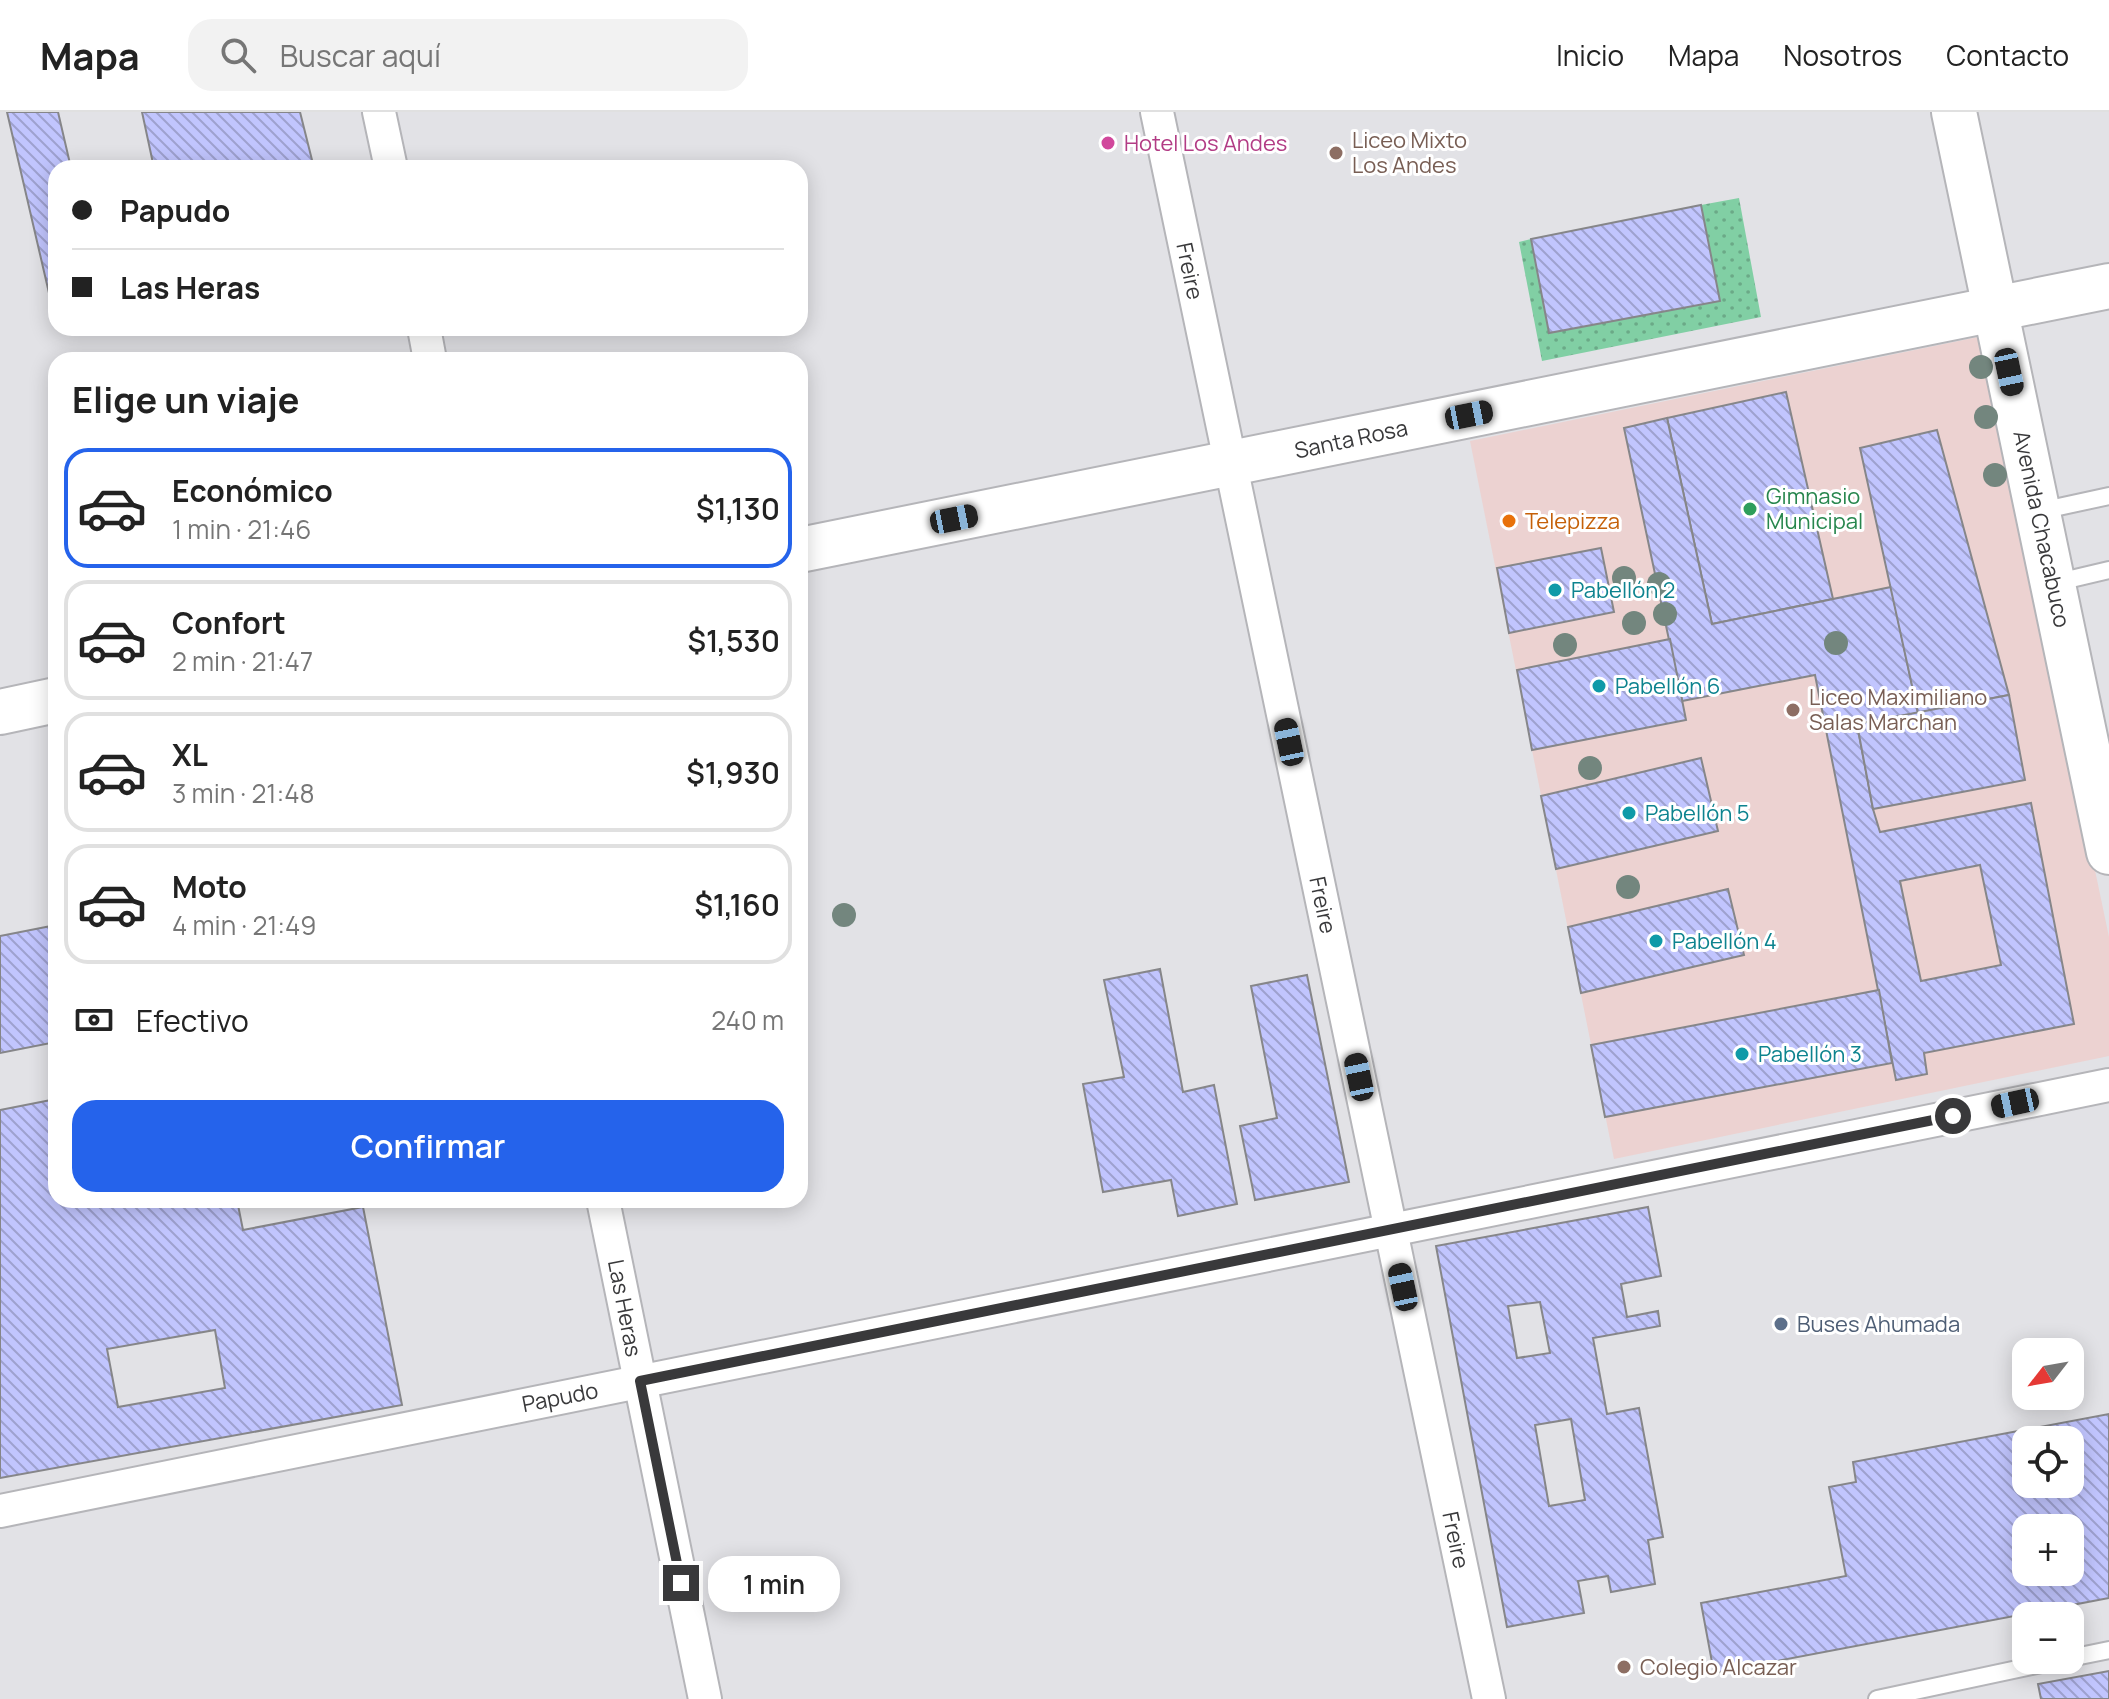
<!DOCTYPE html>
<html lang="es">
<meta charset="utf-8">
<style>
:root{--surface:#fff;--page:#f2f2f2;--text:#222;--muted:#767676;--line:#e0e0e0;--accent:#2563eb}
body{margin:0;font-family:Manrope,sans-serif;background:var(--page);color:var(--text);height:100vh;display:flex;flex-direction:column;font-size:30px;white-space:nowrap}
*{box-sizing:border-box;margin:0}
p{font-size:26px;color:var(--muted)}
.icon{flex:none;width:44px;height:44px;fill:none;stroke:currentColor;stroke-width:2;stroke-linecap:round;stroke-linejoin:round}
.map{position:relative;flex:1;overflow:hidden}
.details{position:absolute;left:48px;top:240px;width:760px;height:856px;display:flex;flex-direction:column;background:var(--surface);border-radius:24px;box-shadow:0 4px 20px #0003}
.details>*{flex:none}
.banner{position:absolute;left:48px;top:48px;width:760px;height:176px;border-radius:24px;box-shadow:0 4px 20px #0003;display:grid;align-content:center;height:176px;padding:0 24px;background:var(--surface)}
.needle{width:52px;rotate:239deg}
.buttons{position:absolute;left:2012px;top:1226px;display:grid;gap:16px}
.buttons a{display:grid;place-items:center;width:72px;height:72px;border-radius:16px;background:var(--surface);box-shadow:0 4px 20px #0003;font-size:40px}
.end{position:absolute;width:36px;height:36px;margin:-18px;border:10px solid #39393b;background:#fff;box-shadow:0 0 0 4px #fff}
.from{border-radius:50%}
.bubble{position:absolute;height:56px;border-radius:24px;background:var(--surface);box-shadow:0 4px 20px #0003;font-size:26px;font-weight:600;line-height:56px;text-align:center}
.car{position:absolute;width:24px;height:48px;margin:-24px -12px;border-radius:10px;box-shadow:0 0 6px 2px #0007;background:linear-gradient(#222 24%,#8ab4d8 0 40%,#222 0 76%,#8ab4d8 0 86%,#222 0)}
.banner b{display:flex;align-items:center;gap:28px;height:76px;font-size:30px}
.banner b+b{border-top:2px solid var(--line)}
.banner i{width:20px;height:20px;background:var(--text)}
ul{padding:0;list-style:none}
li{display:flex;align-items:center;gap:24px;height:120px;margin:0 16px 12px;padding:0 8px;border:4px solid var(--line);border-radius:24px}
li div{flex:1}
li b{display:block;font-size:30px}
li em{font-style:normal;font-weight:600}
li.on{border-color:var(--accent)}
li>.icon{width:72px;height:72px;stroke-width:1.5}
h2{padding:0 24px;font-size:36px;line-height:96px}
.pay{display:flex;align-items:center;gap:20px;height:88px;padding:0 24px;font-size:30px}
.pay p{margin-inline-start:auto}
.cta{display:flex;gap:16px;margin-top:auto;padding:16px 24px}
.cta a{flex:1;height:92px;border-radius:24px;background:var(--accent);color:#fff;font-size:32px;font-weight:600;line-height:92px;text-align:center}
header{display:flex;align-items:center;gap:48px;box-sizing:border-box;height:112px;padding:0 40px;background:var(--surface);border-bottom:2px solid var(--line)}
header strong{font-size:38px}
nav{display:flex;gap:44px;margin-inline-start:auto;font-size:28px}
.search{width:560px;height:72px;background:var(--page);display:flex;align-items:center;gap:20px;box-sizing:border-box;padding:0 28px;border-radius:24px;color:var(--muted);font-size:30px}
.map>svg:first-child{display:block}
</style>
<header>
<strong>Mapa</strong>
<div class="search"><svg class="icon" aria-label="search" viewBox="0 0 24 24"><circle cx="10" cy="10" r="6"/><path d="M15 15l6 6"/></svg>Buscar aquí</div>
<nav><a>Inicio</a><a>Mapa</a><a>Nosotros</a><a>Contacto</a></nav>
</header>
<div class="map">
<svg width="2109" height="1587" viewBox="0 0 2109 1587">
<defs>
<pattern id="grass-dots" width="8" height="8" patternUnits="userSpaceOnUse" patternTransform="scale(2)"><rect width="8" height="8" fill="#81cfa4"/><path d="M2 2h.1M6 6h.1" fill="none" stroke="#6ba987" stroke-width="1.8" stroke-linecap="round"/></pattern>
<pattern id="building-back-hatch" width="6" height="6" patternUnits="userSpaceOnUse" patternTransform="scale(2)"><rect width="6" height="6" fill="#c1c5fe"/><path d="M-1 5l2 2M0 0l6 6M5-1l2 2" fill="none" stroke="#9ea1cf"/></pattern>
</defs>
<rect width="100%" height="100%" fill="#e2e2e6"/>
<!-- education -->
<polygon fill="#ecd2d1" points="1983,224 2109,825 2109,944 1614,1047 1470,329"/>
<!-- grass -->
<polygon fill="url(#grass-dots)" points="1739,86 1761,205 1542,249 1519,130 1531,127 1550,221 1719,189 1701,93"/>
<!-- building -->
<g fill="url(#building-back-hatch)" stroke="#868689" stroke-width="2" fill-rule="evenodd">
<polygon points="7,0 58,0 71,56 56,56 56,193 52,194"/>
<polygon points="142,0 300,0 314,56 154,56"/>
<polygon points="1701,93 1720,189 1549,221 1531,127"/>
<polygon points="1786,280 1833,487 1712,512 1667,306"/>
<path d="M1667 306 1712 512 1891 475 1918 601 1857 612 1873 697 1880 720 2031 691 2074 912 1924 941 1927 962 1896 968 1815 563 1682 589 1624 316ZM1980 753 2001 853 1921 869 1900 769Z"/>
<polygon points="1937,318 2009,583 1918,601 1860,336"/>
<polygon points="1601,436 1614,500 1509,521 1497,456"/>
<polygon points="1670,527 1686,608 1532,638 1517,558"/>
<polygon points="2009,583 2025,668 1873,697 1857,612"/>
<polygon points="1701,646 1718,719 1556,757 1541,684"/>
<polygon points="1728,777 1744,843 1581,881 1568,815"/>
<polygon points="56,813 56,930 0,941 0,824"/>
<polygon points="1160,857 1183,980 1214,973 1237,1092 1178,1104 1171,1068 1103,1080 1083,972 1124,965 1104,868"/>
<polygon points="1307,863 1349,1070 1255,1088 1240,1014 1277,1006 1251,874"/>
<polygon points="1879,878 1892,951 1605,1005 1591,933"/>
<path d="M56 987V1088H237L243 1118 363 1095 402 1293 0 1366V998ZM215 1218 225 1276 118 1295 107 1237Z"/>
<path d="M1648 1095 1661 1164 1621 1172 1627 1205 1658 1199 1660 1214 1593 1226 1607 1302 1639 1296 1663 1425 1648 1428 1655 1472 1611 1480 1608 1464 1578 1469 1584 1501 1507 1515 1436 1134ZM1540 1190 1550 1241 1517 1246 1508 1194ZM1571 1307 1585 1388 1549 1394 1535 1313Z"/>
<path d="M2109 1302V1486L1714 1561 1701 1491 1846 1464 1829 1375 1856 1370 1853 1350ZM2026 1328H2070V1372H2026ZM2026 1416H2070V1460H2026Z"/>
<polygon points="2109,1559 2109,1587 2041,1587 2038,1572"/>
</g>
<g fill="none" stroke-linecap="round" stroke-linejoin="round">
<!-- service casing -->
<g stroke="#b5b5b9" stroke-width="20">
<g id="service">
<polyline points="2040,399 2109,384"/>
<polyline points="2054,471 2109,458"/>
<polyline points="2070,1546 2109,1538"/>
<polyline points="1877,1587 2060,1548"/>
</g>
</g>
<!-- minor casing -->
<g stroke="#b5b5b9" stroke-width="36">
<g id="minor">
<polyline points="379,0 391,56"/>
<polyline points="1157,0 1489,1587"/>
<polyline points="424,216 430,248"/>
<polyline points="603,1088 705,1587"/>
<polyline points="0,1399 2109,973"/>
</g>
</g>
<!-- secondary casing -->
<g stroke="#b5b5b9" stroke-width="48">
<g id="secondary">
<polyline points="1954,0 2109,740"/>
<polyline points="800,438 2109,174"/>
<polyline points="0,600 56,588"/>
</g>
</g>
<!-- service -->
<use href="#service" stroke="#fff" stroke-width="16"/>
<!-- minor -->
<use href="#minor" stroke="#fff" stroke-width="32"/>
<!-- secondary -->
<use href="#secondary" stroke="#fff" stroke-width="44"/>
</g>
<!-- trees -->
<g fill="#73867e">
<circle cx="1981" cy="255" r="12"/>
<circle cx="1986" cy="305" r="12"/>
<circle cx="1995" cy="363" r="12"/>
<circle cx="1624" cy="466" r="12"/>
<circle cx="1659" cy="472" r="12"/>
<circle cx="1665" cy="502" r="12"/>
<circle cx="1634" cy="511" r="12"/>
<circle cx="1836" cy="531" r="12"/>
<circle cx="1565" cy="533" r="12"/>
<circle cx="1590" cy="656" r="12"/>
<circle cx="1628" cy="775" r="12"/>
<circle cx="844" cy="803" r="12"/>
</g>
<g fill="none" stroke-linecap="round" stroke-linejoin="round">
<!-- route -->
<polyline stroke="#39393b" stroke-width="10" points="681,1471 640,1269 1953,1004"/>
</g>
<!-- markers -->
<circle fill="#d1479c" stroke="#fff" stroke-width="3" cx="1108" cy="31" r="8"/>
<g fill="#8d6e63" stroke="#fff" stroke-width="3">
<circle cx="1336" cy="41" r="8"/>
<circle cx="1793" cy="598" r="8"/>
<circle cx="1624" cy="1555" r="8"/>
</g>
<circle fill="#2e9e5b" stroke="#fff" stroke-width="3" cx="1750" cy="397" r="8"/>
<circle fill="#e8710a" stroke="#fff" stroke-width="3" cx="1509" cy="409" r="8"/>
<g fill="#0f9aa8" stroke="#fff" stroke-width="3">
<circle cx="1555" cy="478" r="8"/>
<circle cx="1599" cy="574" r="8"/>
<circle cx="1629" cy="701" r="8"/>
<circle cx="1656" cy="829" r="8"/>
<circle cx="1742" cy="942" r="8"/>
</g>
<circle fill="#5c6f8a" stroke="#fff" stroke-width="3" cx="1781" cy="1212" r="8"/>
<g text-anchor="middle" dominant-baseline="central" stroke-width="6" stroke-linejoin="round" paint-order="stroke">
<!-- education labels -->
<g font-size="22" fill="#785e54" stroke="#fff" text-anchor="start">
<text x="1352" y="28">Liceo Mixto<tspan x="1352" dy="25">Los Andes</tspan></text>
<text x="1809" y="585">Liceo Maximiliano<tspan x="1809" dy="25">Salas Marchan</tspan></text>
<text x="1640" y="1555">Colegio Alcazar</text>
</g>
<!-- hotel labels -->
<g font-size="22" fill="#b23c85" stroke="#fff" text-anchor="start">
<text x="1124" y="31">Hotel Los Andes</text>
</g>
<!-- street labels -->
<g font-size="22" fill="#39393b" stroke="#fff">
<text transform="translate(1190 159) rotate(78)">Freire</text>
<text transform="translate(1351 327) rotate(-12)">Santa Rosa</text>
<text transform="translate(2042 417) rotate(78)">Avenida Chacabuco</text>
<text transform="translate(1323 793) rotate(78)">Freire</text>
<text transform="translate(625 1196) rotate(79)">Las Heras</text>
<text transform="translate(560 1285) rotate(-11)">Papudo</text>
<text transform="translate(1456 1428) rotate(78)">Freire</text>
</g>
<!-- leisure labels -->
<g font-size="22" fill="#27864d" stroke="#fff" text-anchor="start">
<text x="1766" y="384">Gimnasio<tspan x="1766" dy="25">Municipal</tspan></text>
</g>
<!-- food labels -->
<g font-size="22" fill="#c56008" stroke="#fff" text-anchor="start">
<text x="1525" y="409">Telepizza</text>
</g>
<!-- culture labels -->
<g font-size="22" fill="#0d838f" stroke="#fff" text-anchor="start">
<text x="1571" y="478">Pabellón 2</text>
<text x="1615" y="574">Pabellón 6</text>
<text x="1645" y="701">Pabellón 5</text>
<text x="1672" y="829">Pabellón 4</text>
<text x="1758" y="942">Pabellón 3</text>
</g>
<!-- service labels -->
<g font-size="22" fill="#4e5e75" stroke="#fff" text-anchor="start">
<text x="1797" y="1212">Buses Ahumada</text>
</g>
</g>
</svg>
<div class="buttons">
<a><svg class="needle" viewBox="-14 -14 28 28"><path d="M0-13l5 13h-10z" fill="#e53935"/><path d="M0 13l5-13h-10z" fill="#767676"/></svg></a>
<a><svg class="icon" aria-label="locate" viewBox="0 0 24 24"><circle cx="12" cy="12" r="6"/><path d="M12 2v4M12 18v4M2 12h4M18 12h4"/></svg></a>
<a>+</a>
<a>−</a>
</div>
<i class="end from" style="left:1953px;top:1004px"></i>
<i class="end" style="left:681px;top:1471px"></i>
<div class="bubble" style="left:708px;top:1444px;width:132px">1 min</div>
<i class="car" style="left:2009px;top:260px;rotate:168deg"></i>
<i class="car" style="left:1469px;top:303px;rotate:79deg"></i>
<i class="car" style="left:954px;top:407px;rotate:79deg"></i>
<i class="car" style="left:1289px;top:630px;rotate:348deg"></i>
<i class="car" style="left:1359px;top:965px;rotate:348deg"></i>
<i class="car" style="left:2015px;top:991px;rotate:258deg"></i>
<i class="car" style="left:1403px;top:1175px;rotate:348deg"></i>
<div class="banner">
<b><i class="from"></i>Papudo</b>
<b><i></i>Las Heras</b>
</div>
<section class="details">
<h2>Elige un viaje</h2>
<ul>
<li class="on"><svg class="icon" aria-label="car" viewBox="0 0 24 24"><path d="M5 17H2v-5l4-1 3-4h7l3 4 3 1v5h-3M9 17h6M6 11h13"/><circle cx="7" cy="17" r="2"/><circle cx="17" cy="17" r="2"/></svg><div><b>Económico</b><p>1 min · 21:46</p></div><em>$1,130</em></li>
<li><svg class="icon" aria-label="car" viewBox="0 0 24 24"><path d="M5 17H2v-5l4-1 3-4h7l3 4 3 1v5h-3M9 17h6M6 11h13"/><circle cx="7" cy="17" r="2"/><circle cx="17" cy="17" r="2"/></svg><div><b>Confort</b><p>2 min · 21:47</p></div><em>$1,530</em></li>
<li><svg class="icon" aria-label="car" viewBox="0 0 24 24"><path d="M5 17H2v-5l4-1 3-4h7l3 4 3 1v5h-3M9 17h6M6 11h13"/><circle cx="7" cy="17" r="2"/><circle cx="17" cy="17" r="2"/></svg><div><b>XL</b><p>3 min · 21:48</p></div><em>$1,930</em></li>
<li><svg class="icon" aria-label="car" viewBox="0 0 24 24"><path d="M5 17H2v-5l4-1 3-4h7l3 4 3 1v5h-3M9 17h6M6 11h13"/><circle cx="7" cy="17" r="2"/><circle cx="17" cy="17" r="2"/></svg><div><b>Moto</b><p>4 min · 21:49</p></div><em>$1,160</em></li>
</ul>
<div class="pay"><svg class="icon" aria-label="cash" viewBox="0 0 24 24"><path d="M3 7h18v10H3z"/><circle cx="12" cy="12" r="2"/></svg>Efectivo<p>240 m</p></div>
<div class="cta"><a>Confirmar</a></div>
</section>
</div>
